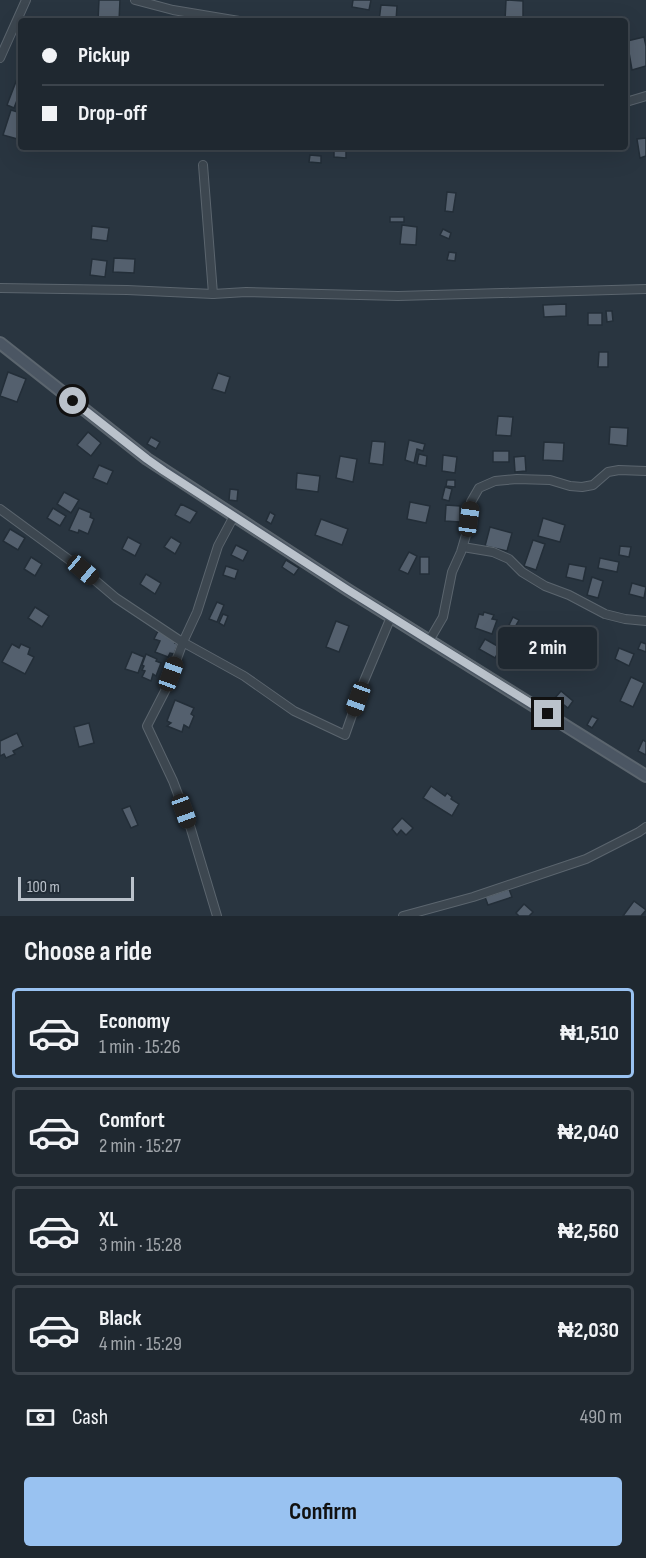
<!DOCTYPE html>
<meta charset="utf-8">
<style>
:root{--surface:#1f2830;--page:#273038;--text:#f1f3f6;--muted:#a1a6ab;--line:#3c444c;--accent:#99c2f1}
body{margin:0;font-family:"Sofia Sans Condensed",sans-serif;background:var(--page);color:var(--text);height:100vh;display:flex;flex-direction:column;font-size:22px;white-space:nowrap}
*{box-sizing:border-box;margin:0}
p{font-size:20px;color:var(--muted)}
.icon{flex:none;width:33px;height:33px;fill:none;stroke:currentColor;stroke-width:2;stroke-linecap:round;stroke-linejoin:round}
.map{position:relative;height:916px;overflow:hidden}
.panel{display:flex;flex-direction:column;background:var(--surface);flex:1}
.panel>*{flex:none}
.banner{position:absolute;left:18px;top:18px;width:610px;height:132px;border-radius:6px;box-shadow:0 6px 24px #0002,0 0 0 2px var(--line);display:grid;align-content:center;height:132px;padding:0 24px;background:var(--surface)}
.scale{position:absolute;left:18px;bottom:15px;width:116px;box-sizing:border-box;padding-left:6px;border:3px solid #bac2cb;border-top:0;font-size:16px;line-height:21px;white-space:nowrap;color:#bac2cb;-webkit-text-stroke:4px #212c36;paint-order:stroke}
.end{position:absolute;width:27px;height:27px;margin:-14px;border:8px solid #bac2cb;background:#111;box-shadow:0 0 0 3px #111}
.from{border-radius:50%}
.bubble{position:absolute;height:42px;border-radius:6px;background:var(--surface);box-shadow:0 6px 24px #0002,0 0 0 2px var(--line);font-size:20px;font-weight:700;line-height:42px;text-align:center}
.car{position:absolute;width:18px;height:36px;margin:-18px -9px;border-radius:8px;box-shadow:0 0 4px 2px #0007;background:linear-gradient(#222 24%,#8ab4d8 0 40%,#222 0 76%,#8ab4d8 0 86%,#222 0)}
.banner b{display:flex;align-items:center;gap:21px;height:57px;font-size:22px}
.banner b+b{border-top:2px solid var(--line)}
.banner i{width:15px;height:15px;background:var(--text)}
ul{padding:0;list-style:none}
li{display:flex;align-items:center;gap:18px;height:90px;margin:0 12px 9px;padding:0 12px;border:3px solid var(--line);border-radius:6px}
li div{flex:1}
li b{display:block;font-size:22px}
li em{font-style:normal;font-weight:700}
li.on{border-color:var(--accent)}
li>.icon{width:54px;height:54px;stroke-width:1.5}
h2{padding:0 24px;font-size:27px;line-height:72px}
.pay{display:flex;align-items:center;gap:15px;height:66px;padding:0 24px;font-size:22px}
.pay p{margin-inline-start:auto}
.cta{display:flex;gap:12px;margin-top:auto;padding:12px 24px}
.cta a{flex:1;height:69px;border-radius:6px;background:var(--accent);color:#111;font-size:24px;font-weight:700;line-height:69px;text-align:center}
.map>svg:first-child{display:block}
</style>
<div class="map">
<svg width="646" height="916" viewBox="0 0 646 916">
<rect width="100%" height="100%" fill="#293540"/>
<!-- building -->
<g fill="#54606e" stroke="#232e38" stroke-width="1.5">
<polygon points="99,0 120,0 119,21 98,21"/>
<polygon points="353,0 371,0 369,10 352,7"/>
<polygon points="506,0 523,1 523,21 505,21"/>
<polygon points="381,5 397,6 396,21 379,21"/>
<polygon points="644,37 646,46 646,66 632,70 627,41"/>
<polygon points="17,79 21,80 21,90 14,108 7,105"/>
<polygon points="11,110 21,113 21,140 3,135"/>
<polygon points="646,138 646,156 640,158 637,139"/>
<polygon points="334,147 346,147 346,158 334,157"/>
<polygon points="310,155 321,156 321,163 309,162"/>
<polygon points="447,192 456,193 453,212 445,211"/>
<rect x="390" y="217" width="14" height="5"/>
<polygon points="402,225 417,227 416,245 400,244"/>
<polygon points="92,226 109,228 107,241 91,239"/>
<polygon points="443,229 451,233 449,239 440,235"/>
<polygon points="449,252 456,253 455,261 447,260"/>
<polygon points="114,258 135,259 134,273 113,272"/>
<polygon points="92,259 107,261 105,277 90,275"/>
<polygon points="566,304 566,316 544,317 543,305"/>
<polygon points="606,311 612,311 613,321 607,322"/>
<rect x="588" y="313" width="14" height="12"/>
<polygon points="599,352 608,352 608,367 598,367"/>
<polygon points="8,372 26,379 17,402 0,396"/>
<polygon points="218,373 230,377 225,393 212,389"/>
<polygon points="498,416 513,417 511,436 496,435"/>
<polygon points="610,427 628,428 627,446 609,444"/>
<polygon points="88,432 101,443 91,456 77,445"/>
<polygon points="151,437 160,442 156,449 147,444"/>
<polygon points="409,440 425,444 423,451 417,449 414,463 405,460"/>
<polygon points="372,441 385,442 383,465 369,463"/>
<polygon points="544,442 564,443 563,461 543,460"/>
<rect x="493" y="451" width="16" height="11"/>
<polygon points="419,454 427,456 426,466 417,464"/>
<polygon points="443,455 457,457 455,473 442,471"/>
<polygon points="340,456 357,459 353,482 336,478"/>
<polygon points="525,456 526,471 515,472 514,457"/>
<polygon points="99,465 113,471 107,484 93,478"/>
<polygon points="297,473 320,476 318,492 296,489"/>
<polygon points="447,480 455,480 455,487 446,486"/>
<polygon points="445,487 452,489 449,501 442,499"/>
<polygon points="230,489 238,490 237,501 229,500"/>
<polygon points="64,492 79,500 71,513 57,504"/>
<polygon points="410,502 430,506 426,523 407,519"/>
<polygon points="181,504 197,512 190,523 175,515"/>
<polygon points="446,505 460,506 460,522 445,521"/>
<polygon points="53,508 66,516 60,526 47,518"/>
<polygon points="79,508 91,513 90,517 94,519 88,534 79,530 78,533 69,530"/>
<polygon points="270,512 275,515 271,524 266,521"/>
<polygon points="543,518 565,525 560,542 538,536"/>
<polygon points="321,519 348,529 342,545 315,535"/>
<polygon points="490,527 512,533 507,551 485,546"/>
<polygon points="10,529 25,538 18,550 3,541"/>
<polygon points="128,537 141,544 135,556 122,549"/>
<polygon points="171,537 181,543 175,554 164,547"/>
<polygon points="533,540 545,544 536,570 524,566"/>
<polygon points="236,545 248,551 243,561 231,555"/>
<polygon points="620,546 631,547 629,557 619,555"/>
<polygon points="409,552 417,556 408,574 399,570"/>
<polygon points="31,557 42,564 35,576 24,569"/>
<rect x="420" y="557" width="9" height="17"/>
<polygon points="600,558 619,562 617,572 598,568"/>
<polygon points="286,560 299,568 294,575 282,567"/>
<polygon points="569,564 586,567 583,581 566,577"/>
<polygon points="226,566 238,570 235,579 223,575"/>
<polygon points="146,574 161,583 155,594 140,584"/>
<polygon points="592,577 603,581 598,598 587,595"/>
<polygon points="632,583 646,587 644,598 629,594"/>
<polygon points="217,602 224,605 217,622 209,619"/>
<polygon points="35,607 49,616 42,627 28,618"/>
<polygon points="484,612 494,615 492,619 497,620 492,634 475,628 479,614 483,615"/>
<polygon points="223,614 228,616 224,626 219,623"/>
<polygon points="513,617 519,620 515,627 509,625"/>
<polygon points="336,621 349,626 339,652 326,647"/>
<polygon points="521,626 529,630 524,640 516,636"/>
<polygon points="158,631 177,640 175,643 178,644 174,654 170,653 168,657 155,652 160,641 154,639"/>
<polygon points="566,633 581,639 578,647 563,641"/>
<polygon points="485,639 501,648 495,658 479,649"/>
<polygon points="585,642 596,646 593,653 583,650"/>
<polygon points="641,642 646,644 646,652 638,649"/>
<polygon points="12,644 19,648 21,644 30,648 28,654 34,657 25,674 2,662"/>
<polygon points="507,648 524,658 517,669 501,659"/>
<polygon points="619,648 634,654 629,666 615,659"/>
<polygon points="132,652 144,657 138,673 125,669"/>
<polygon points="146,654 157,659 156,661 161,663 156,676 153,674 151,681 142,677 145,671 142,670 144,666 142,665"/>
<polygon points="631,677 644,683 633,707 620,701"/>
<polygon points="561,691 573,701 568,708 555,698"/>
<polygon points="175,700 194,708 191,714 194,716 189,728 184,725 182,732 167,726 171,723 167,721"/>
<polygon points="592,716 598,719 592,728 587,725"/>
<polygon points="89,723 94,743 79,747 74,727"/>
<polygon points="17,733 23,746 13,751 15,754 6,758 4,754 0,756 0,741"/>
<polygon points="643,740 646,742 646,755 638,751"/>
<polygon points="431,786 445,796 447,793 452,797 451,799 459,804 452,816 423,798"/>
<polygon points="130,806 138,825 131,828 122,809"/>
<polygon points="402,818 413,828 406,835 401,830 397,835 392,829"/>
<polygon points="509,889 512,897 488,905 485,897"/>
<polygon points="634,901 646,910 641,916 623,916"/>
<polygon points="524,904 533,912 529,916 519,916 516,913"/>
</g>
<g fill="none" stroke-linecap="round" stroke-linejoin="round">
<!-- minor casing -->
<g stroke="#5b656e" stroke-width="10">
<g id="minor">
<polyline points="135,0 173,10 239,21"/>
<polyline points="0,58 26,0"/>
<polyline points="626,102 646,96"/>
<polyline points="203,165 213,294"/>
<polyline points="0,288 127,290 213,294 246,292 398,296 646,289"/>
<polyline points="0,509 83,570 116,598 179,640 244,676 294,711 345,735 364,681 391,617"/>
<polyline points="463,547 493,552 509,559 522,572 545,586 569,595 605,614 625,619 646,621"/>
<polyline points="429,641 443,617 452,572 461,552 466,535 471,502 479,488 495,481 517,479 550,480 570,486 582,487 593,485 608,472 619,470 646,471"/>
<polyline points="217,916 190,826 173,781 147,726 165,691 183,642 197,612 218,546 234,516"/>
<polyline points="403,916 473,897 586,859 639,832 646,827"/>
</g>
</g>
<!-- secondary casing -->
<g stroke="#5b656e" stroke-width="14">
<polyline id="secondary" points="0,343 147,459 348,590 646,776"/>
</g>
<!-- minor -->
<use href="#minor" stroke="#3d4750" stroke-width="8"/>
<!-- secondary -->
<use href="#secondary" stroke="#4b5663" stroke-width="10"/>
</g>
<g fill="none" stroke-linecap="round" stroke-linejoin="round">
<!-- route -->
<polyline stroke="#bac2cb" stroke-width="8" points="73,401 147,459 164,471 348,590 548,714"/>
</g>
</svg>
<div class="scale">100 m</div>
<i class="end from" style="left:73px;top:401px"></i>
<i class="end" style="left:548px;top:714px"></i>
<div class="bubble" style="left:498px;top:627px;width:99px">2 min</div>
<i class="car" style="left:469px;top:519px;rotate:8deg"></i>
<i class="car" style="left:83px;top:570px;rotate:130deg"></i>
<i class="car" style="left:171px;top:674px;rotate:20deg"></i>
<i class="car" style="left:358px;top:699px;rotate:200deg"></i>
<i class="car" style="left:184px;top:811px;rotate:160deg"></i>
<div class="banner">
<b><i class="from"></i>Pickup</b>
<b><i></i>Drop-off</b>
</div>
</div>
<section class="panel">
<h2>Choose a ride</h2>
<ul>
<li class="on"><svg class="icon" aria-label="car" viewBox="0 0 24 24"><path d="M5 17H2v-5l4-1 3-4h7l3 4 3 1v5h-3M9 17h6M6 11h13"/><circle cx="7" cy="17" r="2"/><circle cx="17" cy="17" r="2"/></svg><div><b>Economy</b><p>1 min · 15:26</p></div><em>₦1,510</em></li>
<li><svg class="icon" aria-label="car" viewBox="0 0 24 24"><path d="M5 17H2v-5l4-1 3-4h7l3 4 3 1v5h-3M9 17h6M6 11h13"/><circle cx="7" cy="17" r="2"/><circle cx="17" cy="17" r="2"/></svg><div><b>Comfort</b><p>2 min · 15:27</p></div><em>₦2,040</em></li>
<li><svg class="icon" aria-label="car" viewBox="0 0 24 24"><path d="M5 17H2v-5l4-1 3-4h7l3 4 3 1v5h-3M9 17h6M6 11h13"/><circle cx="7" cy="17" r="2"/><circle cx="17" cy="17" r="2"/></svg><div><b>XL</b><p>3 min · 15:28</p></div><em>₦2,560</em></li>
<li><svg class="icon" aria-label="car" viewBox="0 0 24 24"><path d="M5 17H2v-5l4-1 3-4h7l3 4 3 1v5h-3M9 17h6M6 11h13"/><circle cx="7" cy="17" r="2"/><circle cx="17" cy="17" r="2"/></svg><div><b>Black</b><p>4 min · 15:29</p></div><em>₦2,030</em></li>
</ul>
<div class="pay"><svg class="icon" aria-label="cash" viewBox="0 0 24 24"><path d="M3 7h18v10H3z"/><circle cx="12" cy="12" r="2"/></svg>Cash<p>490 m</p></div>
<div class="cta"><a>Confirm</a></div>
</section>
